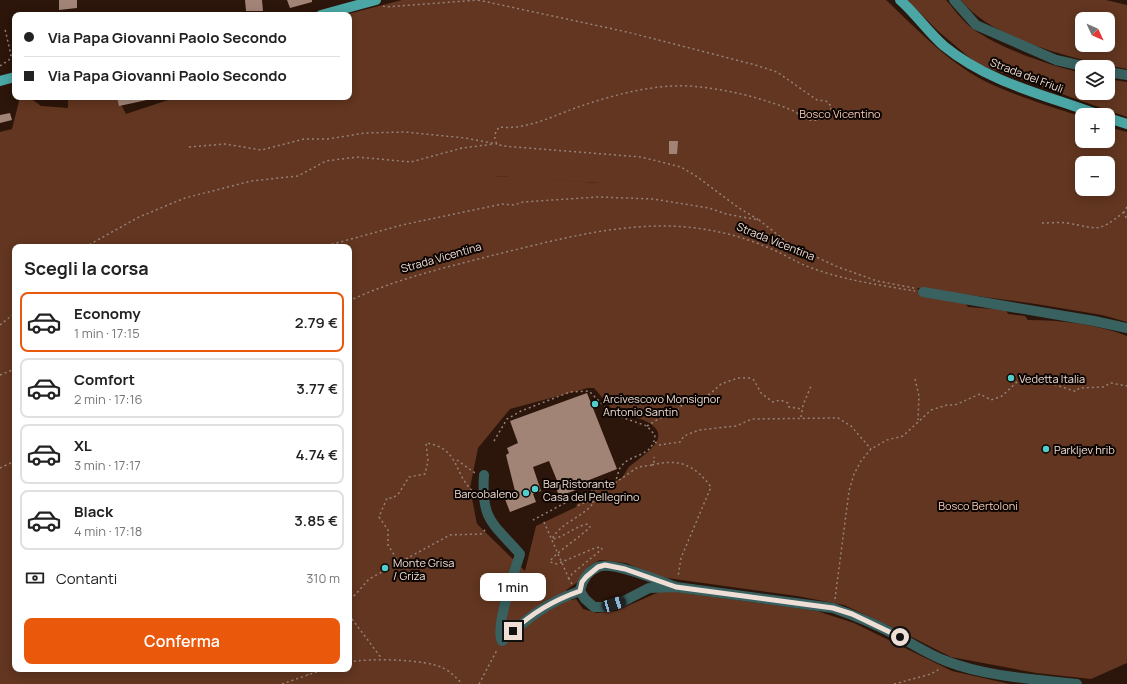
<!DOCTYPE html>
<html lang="it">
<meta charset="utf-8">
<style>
:root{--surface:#fff;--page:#f2f2f2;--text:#222;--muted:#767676;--line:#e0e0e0;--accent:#ea580c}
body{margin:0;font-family:Manrope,sans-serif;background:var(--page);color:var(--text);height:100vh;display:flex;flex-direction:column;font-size:15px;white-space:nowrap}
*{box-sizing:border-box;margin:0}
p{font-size:13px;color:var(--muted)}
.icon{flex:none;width:22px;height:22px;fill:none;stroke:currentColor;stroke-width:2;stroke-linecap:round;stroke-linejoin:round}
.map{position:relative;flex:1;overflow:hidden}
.details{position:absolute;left:12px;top:244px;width:340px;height:428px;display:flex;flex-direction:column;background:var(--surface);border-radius:8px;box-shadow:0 2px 10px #0003}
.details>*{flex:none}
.guide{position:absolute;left:12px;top:12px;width:340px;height:88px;border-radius:8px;box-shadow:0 2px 10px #0003;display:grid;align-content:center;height:88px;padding:0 12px;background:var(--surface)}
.needle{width:26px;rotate:134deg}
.fabs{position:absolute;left:1075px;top:12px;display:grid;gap:8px}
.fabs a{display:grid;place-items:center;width:40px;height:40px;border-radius:8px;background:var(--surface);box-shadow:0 2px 10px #0003;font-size:20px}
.end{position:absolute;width:18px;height:18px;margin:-9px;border:5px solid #efded6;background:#111;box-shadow:0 0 0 2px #111}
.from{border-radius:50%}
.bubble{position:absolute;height:28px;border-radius:8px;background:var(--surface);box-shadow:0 2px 10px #0003;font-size:13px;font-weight:600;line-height:28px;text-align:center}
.car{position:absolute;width:12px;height:24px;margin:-12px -6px;border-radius:5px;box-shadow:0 0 3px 1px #0007;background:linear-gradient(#222 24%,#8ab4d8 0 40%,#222 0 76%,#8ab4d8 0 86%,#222 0)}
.guide b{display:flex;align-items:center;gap:14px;height:38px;font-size:15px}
.guide b+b{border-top:1px solid var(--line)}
.guide i{width:10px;height:10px;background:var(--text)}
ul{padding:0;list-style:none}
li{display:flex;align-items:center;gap:12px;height:60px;margin:0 8px 6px;padding:0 4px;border:2px solid var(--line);border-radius:8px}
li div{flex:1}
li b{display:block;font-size:15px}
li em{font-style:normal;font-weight:600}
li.active{border-color:var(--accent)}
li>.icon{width:36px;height:36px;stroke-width:1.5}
h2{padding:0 12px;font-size:18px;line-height:48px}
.pay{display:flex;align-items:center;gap:10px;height:44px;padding:0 12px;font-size:15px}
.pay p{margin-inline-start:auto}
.action{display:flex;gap:8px;margin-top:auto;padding:8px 12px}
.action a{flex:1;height:46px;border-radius:8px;background:var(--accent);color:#fff;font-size:16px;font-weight:600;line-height:46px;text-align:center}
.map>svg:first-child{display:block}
</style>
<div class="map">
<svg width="1127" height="684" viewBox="0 0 1127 684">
<rect width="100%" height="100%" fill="#2c150a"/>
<!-- green -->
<g fill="#623620" fill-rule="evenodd">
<path d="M402 0H886C919 31 951 66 993 85 1022 98 1053 107 1082 117V141H1108V127L1127 132V322L1102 315 1036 304 917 288 921 296 965 303 968 307 1006 310 1008 314 1025 316 1028 320C1061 320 1096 324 1127 336V663L1091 679 1036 673 951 657 896 629 844 605 797 596 660 577 626 563 600 560 589 566 578 582 566 590 571 600 576 599 583 609 597 613 616 611 659 592 673 591 817 611 854 623 952 671 1010 684H0V132L12 129 20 97H29L41 106 68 108V97H117L126 114 177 97H349V15H344ZM1082 163H1108V189H1082ZM479 175 600 183H599ZM15 247H349V669H15ZM588 388H594C598 392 612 410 614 411 627 418 646 416 656 429 667 443 636 460 628 468 626 471 624 476 621 478 609 486 592 491 578 496L581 502 577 504 576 507 536 526 525 571 477 524 470 488 478 448 510 409Z"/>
<path d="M907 0H946C954 9 963 22 973 29 1001 49 1049 65 1082 73V93H1108V79L1127 82V117L977 64 938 31Z"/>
<path d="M961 0H1106L1127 5V69C1078 60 993 41 961 0ZM1082 19H1108V45H1082Z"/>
</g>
<!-- building -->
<g fill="#a28477">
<polygon points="59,0 77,0 77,8 59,10"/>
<polygon points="245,0 262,0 263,11 246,11"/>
<polygon points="287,0 312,0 312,2 290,8"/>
<polygon points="117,97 146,97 147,100 119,106"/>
<polygon points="10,113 12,120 0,123 0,115"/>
<polygon points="669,141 678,141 677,154 669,154"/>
<polygon points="587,393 617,469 574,486 576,490 559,496 555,485 558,483 549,461 533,467 541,491 533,494 536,502 510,512 505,499 516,495 506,455 509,453 507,448 518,443 510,421"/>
</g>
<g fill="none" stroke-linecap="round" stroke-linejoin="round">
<!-- path -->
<g stroke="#968279" stroke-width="1.5" stroke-dasharray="2 3" stroke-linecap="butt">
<path d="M478 0 627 32 752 64 777 72 817 100 826 101 832 107C828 115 819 122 810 120 802 118 796 111 789 109 761 98 730 90 700 87 660 82 616 94 578 107 553 116 527 130 499 127 495 133 493 137 497 144L503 146 641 157 681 167 696 176 739 208 759 220"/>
<polyline points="383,6 386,7 478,0"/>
<polyline points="0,66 9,60 11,55 5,29"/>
<polyline points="189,147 225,144 261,150 304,139 328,139 365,133 405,132 465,138 497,144"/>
<polyline points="1127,207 1124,212 1127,220"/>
<path d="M1042 223C1050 223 1059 222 1067 223 1098 228 1097 234 1124 212"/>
<polyline points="85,247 139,217 185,198 251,181 298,176 326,161 357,157 411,162 462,148 494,144"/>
<polyline points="322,247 402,225 502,204 514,205 523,202 598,197 653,199 709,208 726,214 759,220 792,246 838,267 877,281 914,288"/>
<path d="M349 301C393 280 443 268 490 256 564 238 643 215 719 232 739 236 758 243 776 251 787 256 798 263 809 267 843 280 879 285 915 291"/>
<polyline points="0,325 15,313"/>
<polyline points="0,375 15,369"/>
<polyline points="915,379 919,396 918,420"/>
<polyline points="801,417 803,405 811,386"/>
<polyline points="647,426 660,418 673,415 681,406 710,394 721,384 738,378 749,378 754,380 761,393 773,402 780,400 788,403 789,407 802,409"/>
<path d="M494 441 507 419 521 411 570 392 589 391 612 414 647 426 655 435C653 459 630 452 620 468 618 472 617 478 615 483L578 496 533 520"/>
<polyline points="655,442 659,445 680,442 684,436 699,430 736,426 752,419 838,418 851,426 871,449"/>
<polyline points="457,460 475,473"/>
<path d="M652 465C679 458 695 465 711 487L681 558 678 577"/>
<polyline points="0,468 15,461"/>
<polyline points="615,483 638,467 652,465 655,460 654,457"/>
<polyline points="556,488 580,479"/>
<polyline points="559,495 575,488"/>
<polyline points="544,522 569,579"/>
<path d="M399 563 388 545V530L379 517 387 498H393L399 493 409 477 425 474 428 461 426 443C461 448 453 476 475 493"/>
<path d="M572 584 569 579 572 574 602 549 601 547 595 548 557 564 550 562C552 555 582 536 590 527L588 524C575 526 565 537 552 539 561 522 584 517 594 502H586L577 506"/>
<polyline points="349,598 355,595 369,579 450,535 481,534 486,529"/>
<polyline points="835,599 849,491 854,474 861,461 871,449 887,440 903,436 931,410 947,405 955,405 980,394 991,400 1002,396 1018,381 1053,384 1074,391 1077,391 1079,388 1103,387 1111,383 1127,386"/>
<polyline points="349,615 382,659"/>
<path d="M349 662C369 658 425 659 443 668 450 671 458 679 462 684"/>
<polyline points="307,669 308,675"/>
<polyline points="282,684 325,669"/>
<polyline points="479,684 497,650"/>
<polyline points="894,684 931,674 941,668"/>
</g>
<!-- minor -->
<g stroke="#386160" stroke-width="10">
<polyline points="954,0 976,25 1056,60 1087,67"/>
<polyline points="1108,72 1127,75"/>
<polyline points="923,292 1094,321 1127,328"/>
<path d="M484 475C481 521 493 523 520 554 515 570 494 630 502 641 528 618 547 602 580 591"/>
<path d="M676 587C660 581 613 561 598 567 588 571 582 581 580 591L585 599 594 607H603L622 602 649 588 676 587 833 608C853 615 873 623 892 633 910 642 927 654 946 661 987 677 1034 679 1077 684"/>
</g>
<!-- major -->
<g stroke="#4aa7a5" stroke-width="10">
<path d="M900 0C916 14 928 32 944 46 989 83 1046 95 1099 115"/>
<polyline points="321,15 376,0"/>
<polyline points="0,81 15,77"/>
<polyline points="1108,118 1127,124"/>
</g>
</g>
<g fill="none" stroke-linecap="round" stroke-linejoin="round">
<!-- route -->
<path stroke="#efded6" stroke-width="5" d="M513 631C533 612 554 600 580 591L582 582 586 577 598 567 605 565 625 569 676 587 833 608 852 614 900 637"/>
</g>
<!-- markers -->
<g fill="#53cdcb" stroke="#0d0502" stroke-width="1.5">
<circle cx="1011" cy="378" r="4"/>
<circle cx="595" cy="404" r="4"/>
<circle cx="1046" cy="449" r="4"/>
<circle cx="535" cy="489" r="4"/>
<circle cx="526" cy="493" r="4"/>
<circle cx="385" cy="568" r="4"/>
</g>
<g text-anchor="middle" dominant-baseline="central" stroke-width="4" stroke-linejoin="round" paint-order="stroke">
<!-- street labels -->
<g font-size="11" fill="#efded6" stroke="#0d0502">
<text transform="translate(1027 75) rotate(21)">Strada del Friuli</text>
<text transform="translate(776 241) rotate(22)">Strada Vicentina</text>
<text transform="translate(441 257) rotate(-16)">Strada Vicentina</text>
</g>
<!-- park labels -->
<g font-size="11" fill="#f5ccb9" stroke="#0d0502">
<text x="840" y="113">Bosco Vicentino</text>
<text x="978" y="505">Bosco Bertoloni</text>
</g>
<!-- poi labels -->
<g font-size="11" fill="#efded6" stroke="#0d0502" text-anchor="start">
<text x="1019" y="378">Vedetta Italia</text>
<text x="603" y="398">Arcivescovo Monsignor<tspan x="603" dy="13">Antonio Santin</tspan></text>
<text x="1054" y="449">Parkljev hrib</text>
<text x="543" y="483">Bar Ristorante<tspan x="543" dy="13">Casa del Pellegrino</tspan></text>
<text x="518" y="493" text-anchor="end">Barcobaleno</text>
<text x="393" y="562">Monte Grisa<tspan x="393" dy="13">/ Griža</tspan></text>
</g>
</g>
</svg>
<div class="fabs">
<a><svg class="needle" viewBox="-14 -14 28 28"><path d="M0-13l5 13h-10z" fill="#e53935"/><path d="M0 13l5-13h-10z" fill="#767676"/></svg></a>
<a><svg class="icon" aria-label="layers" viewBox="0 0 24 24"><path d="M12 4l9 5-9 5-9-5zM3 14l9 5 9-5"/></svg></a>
<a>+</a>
<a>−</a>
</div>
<i class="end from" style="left:900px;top:637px"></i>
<i class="end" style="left:513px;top:631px"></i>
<div class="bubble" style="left:480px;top:573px;width:66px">1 min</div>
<i class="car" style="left:614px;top:604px;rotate:74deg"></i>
<div class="guide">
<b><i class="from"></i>Via Papa Giovanni Paolo Secondo</b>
<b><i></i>Via Papa Giovanni Paolo Secondo</b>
</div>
<section class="details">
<h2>Scegli la corsa</h2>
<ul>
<li class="active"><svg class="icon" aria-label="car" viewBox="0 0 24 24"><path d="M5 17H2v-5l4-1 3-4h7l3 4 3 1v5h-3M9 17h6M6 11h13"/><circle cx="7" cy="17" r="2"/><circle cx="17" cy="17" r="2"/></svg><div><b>Economy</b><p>1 min · 17:15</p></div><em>2.79 €</em></li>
<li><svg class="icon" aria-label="car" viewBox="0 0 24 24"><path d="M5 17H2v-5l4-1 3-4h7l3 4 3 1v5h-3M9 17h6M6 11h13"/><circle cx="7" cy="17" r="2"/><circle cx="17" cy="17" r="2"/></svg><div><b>Comfort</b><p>2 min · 17:16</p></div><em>3.77 €</em></li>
<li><svg class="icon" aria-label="car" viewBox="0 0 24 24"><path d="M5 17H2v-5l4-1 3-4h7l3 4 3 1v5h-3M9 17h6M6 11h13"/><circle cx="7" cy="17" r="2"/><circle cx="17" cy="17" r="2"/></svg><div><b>XL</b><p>3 min · 17:17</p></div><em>4.74 €</em></li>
<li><svg class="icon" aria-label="car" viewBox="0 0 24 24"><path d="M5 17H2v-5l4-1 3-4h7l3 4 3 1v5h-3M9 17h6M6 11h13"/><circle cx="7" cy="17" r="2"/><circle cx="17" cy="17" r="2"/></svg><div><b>Black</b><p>4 min · 17:18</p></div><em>3.85 €</em></li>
</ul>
<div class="pay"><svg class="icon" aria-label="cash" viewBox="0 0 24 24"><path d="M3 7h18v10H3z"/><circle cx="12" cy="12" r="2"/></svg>Contanti<p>310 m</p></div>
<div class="action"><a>Conferma</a></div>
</section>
</div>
